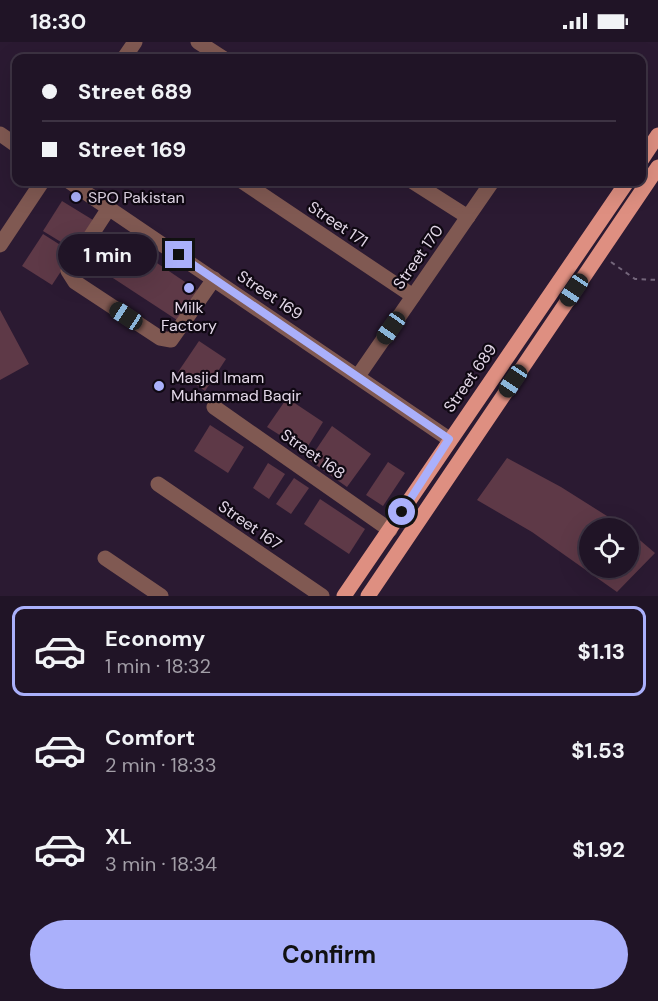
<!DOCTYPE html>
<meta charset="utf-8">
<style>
:root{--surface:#201426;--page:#281d2e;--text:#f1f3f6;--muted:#a29ea7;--line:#3d3343;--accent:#aab0fb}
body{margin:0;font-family:"DM Sans",sans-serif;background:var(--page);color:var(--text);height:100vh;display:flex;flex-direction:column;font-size:22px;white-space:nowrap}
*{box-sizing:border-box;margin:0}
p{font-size:20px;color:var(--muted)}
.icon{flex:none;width:33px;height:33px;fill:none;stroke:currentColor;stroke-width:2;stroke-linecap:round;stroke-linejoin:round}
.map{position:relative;height:554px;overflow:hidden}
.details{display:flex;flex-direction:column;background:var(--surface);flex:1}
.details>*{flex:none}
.banner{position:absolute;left:12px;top:12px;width:634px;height:132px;border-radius:12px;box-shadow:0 6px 24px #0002,0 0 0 2px var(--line);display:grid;align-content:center;height:132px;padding:0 30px;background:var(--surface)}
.tools{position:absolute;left:579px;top:476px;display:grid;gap:12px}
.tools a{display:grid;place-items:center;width:60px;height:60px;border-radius:50%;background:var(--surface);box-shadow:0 6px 24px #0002,0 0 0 2px var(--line);font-size:30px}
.end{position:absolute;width:27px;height:27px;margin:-14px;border:8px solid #aab0fb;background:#111;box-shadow:0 0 0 3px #111}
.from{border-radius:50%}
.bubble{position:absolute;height:42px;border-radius:21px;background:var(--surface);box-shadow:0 6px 24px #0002,0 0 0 2px var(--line);font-size:20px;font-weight:700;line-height:42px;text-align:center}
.car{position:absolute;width:18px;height:36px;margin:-18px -9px;border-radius:8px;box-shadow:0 0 4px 2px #0007;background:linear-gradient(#222 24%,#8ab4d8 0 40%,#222 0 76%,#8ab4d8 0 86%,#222 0)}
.banner b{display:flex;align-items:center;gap:21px;height:57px;font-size:22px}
.banner b+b{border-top:2px solid var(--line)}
.banner i{width:15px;height:15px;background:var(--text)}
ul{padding:10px 0 0;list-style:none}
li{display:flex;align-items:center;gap:18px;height:90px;margin:0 12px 9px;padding:0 18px;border:3px solid transparent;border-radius:12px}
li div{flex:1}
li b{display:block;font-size:22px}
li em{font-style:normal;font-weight:700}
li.active{border-color:var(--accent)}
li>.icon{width:54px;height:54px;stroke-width:1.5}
.primary-button{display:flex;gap:12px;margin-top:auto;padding:12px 30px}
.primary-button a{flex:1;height:69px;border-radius:36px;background:var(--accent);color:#111;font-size:24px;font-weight:700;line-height:69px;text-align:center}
.status{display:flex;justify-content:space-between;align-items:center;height:42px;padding:0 30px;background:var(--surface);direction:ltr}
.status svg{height:16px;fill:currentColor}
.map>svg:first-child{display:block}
</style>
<div class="status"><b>18:30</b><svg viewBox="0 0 49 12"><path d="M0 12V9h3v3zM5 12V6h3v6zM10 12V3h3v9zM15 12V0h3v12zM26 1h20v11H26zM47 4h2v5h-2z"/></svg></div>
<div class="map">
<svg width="658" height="554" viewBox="0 0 658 554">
<rect width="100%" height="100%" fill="#2b1a32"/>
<!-- building -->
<g fill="#5e3947">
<polygon points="62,159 93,178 74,208 43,189"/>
<polygon points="111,190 197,248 177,278 90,221"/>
<polygon points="43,192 73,211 52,243 22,224"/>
<polygon points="0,268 29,322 0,338"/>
<polygon points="199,299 226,317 205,349 178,330"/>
<polygon points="287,356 323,380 305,409 267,385"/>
<polygon points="210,383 244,405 228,431 194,409"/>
<polygon points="332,384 371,412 347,445 309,418"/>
<polygon points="507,416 561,445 626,486 590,486 590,525 628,525 628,488 655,511 617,550 532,490 477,458"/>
<polygon points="388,420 405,431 383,464 366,453"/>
<polygon points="268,421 285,432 269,457 253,446"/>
<polygon points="294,436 309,446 291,472 276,462"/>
<polygon points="320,457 365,487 349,512 304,482"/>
</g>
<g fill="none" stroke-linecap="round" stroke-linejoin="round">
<!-- path -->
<polyline stroke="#73657a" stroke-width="2" stroke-dasharray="4.5 4.5" stroke-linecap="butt" points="611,220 635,237 658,238"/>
<!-- minor -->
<g stroke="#805952" stroke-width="15">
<polyline points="198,0 223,16"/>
<polyline points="124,16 135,0"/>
<polyline points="0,92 16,103"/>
<polyline points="70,140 449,397"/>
<polyline points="243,140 413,254"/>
<polyline points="413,140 468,175"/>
<polyline points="109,166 68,229 75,240 160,296 171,298 214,237"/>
<polyline points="0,203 42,140"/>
<polyline points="358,334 492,140"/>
<polyline points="214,365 390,488"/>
<polyline points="158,442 322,554"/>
<polyline points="105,516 161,554"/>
</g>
<!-- major -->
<g stroke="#de8f81" stroke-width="15">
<polyline points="642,117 658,93"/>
<polyline points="344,554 627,140"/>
<polyline points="368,554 658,125"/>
</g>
</g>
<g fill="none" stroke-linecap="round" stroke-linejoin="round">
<!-- route -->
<polyline stroke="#aab0fb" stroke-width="8" points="179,213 449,397 402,470"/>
</g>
<!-- markers -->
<g fill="#aab0fb" stroke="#0f0812" stroke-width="2">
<circle cx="76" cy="155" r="6"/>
<circle cx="189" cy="246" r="6"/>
<circle cx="159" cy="344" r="6"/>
</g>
<g text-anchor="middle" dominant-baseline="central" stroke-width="4.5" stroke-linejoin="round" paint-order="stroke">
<!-- poi labels -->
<g font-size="16" fill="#e3d8e8" stroke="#0f0812" text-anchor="start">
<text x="88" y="155">SPO Pakistan</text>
<text x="189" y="265" text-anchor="middle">Milk<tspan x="189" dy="18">Factory</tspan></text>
<text x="171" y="335">Masjid Imam<tspan x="171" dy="18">Muhammad Baqir</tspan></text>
</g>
<!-- street labels -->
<g font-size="16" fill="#e3d8e8" stroke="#0f0812">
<text transform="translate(338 182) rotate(34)">Street 171</text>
<text transform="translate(418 215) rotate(-55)">Street 170</text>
<text transform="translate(270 253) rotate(34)">Street 169</text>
<text transform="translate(470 336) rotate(-55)">Street 689</text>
<text transform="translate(313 412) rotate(35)">Street 168</text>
<text transform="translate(250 483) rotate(35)">Street 167</text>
</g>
</g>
</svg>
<div class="tools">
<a><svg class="icon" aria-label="locate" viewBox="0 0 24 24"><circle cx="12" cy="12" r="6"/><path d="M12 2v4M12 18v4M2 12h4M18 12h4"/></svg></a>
</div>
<i class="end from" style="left:402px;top:470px"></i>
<i class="end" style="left:179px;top:213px"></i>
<div class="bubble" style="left:58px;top:192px;width:99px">1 min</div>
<i class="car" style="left:574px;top:248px;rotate:214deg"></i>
<i class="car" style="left:126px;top:274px;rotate:303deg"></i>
<i class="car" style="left:391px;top:286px;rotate:215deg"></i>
<i class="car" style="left:513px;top:339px;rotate:214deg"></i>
<div class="banner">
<b><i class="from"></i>Street 689</b>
<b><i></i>Street 169</b>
</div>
</div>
<section class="details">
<ul>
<li class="active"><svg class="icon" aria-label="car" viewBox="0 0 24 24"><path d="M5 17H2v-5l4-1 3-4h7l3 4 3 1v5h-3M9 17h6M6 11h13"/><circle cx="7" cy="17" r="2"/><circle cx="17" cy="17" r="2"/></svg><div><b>Economy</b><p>1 min · 18:32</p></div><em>$1.13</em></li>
<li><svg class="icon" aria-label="car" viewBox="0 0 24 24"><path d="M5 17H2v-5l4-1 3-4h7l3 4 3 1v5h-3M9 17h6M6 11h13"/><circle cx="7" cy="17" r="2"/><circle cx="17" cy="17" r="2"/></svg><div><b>Comfort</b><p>2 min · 18:33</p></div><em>$1.53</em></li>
<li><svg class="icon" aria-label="car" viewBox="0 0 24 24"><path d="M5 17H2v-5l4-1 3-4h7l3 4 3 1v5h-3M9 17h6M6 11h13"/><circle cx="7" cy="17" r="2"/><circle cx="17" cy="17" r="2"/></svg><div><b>XL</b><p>3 min · 18:34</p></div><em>$1.92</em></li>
</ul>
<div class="primary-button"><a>Confirm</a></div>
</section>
